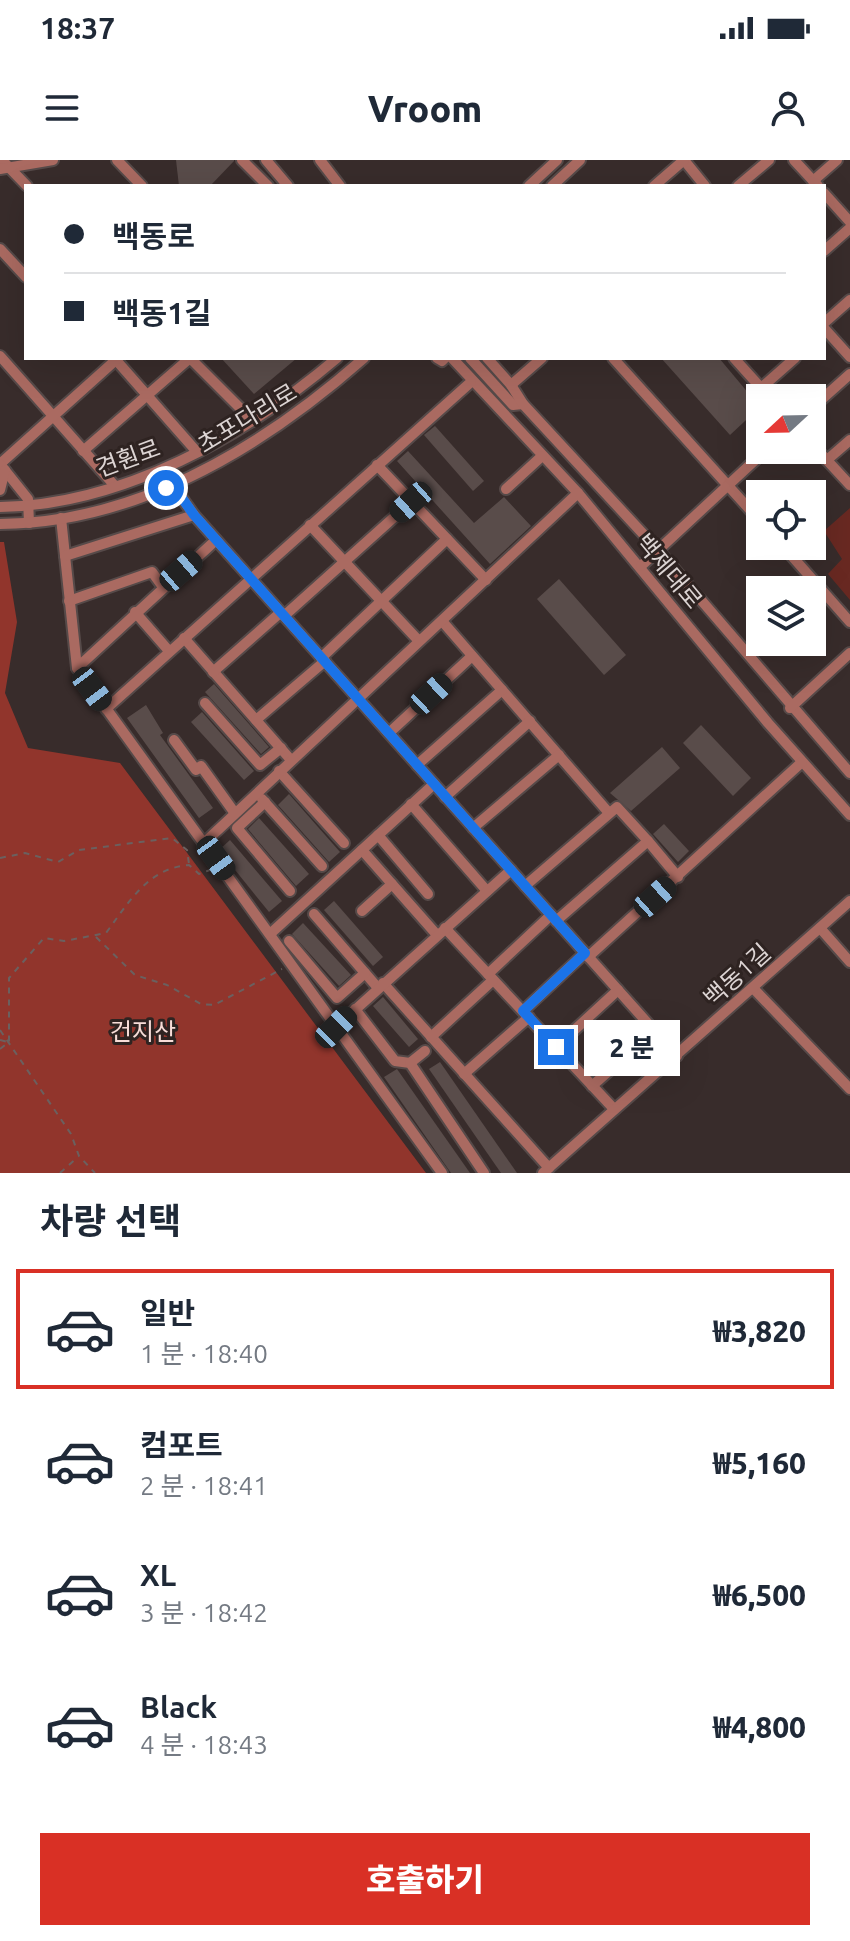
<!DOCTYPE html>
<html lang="ko">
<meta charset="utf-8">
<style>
:root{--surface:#fff;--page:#f6f6f7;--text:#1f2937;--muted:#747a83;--line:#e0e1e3;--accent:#d93025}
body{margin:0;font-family:Ubuntu,"Noto Sans KR",sans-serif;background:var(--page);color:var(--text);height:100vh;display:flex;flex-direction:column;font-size:30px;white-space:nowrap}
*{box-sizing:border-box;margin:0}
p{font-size:26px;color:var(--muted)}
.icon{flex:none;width:44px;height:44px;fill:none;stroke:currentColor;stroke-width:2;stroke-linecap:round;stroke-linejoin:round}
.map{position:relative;height:1013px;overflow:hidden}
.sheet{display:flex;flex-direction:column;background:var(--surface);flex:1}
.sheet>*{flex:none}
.guide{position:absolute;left:24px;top:24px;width:802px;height:176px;border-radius:0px;box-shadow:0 8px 32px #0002;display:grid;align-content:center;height:176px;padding:0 40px;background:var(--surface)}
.needle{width:52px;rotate:248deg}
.tools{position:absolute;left:746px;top:224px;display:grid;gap:16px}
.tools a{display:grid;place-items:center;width:80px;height:80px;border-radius:0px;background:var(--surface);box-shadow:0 8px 32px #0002;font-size:40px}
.end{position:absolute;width:36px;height:36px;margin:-18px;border:10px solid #1a73e8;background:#fff;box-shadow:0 0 0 4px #fff}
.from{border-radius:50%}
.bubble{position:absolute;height:56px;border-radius:0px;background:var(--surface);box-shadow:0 8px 32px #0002;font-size:26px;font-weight:800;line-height:56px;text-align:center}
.car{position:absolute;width:24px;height:48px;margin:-24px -12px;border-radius:10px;box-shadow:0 0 6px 2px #0007;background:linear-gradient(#222 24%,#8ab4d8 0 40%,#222 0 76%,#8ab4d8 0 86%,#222 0)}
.guide b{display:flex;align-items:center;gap:28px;height:76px;font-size:30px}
.guide b+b{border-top:2px solid var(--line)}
.guide i{width:20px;height:20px;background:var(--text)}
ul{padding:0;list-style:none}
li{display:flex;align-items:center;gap:24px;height:120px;margin:0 16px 12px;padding:0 24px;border:4px solid transparent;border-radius:0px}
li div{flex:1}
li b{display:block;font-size:30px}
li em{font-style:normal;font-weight:800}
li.on{border-color:var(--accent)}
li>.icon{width:72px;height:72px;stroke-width:1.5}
h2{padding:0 40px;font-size:36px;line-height:96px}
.button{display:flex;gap:16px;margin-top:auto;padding:16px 40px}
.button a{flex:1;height:92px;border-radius:0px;background:var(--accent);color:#fff;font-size:32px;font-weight:800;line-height:92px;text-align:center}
.status{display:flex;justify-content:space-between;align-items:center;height:56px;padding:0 40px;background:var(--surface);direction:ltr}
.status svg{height:22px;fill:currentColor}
header{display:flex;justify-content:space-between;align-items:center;height:104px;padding:0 40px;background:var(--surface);font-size:36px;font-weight:800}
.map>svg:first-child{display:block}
</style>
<div class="status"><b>18:37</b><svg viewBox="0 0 49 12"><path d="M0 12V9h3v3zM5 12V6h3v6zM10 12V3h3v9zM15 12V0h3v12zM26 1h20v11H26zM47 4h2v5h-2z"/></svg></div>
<header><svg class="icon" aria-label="menu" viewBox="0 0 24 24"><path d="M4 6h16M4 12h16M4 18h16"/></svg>Vroom<svg class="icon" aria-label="person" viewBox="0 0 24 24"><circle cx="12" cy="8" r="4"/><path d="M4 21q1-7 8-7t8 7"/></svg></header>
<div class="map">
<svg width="850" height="1013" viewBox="0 0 850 1013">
<rect width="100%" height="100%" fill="#382c2b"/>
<!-- green -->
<polygon fill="#692922" points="850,348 850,440 828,414 842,399 824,371"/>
<!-- forest -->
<polygon fill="#91352c" points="0,382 4,382 17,462 5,533 28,588 120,603 426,1013 0,1013"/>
<!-- building -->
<g fill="#594c4a">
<polygon points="176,0 234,0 234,1 210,26 179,26"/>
<polygon points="221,198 297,198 254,234"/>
<polygon points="661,198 719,198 760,247 730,275"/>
<polygon points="435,266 484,321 473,331 424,275"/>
<polygon points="408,291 474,363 504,337 531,366 490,404 397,301"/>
<polygon points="559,419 626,495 604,515 537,439"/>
<polygon points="214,524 269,587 261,594 205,532"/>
<polygon points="146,545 163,573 160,575 213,648 199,658 127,558"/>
<polygon points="202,552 254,611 244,620 191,562"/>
<polygon points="701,565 751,618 733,636 683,583"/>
<polygon points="662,587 680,608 631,651 610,633"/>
<polygon points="289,634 340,692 329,702 278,645"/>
<polygon points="259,658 309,714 296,726 248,669"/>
<polygon points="664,664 689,691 678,702 653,674"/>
<polygon points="230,680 282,741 269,752 219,690"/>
<polygon points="334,741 383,797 373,806 324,750"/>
<polygon points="303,763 351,815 339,826 292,774"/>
<polygon points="383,837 418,879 409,887 373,846"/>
<polygon points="440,902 517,1013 501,1013 429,909"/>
<polygon points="397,909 470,1013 451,1013 384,917"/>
</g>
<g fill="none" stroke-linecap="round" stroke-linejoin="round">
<!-- minor casing -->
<g stroke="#564a49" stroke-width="14">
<g id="minor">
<polyline points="2,0 27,26"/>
<polyline points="117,0 142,26"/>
<polyline points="242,0 268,26"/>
<polyline points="266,0 288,26"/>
<polyline points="320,0 340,26"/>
<polyline points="684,0 705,26"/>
<polyline points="794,0 818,26"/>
<polyline points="0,9 53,0"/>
<polyline points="813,21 837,0"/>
<polyline points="529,26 557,0"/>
<polyline points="552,26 580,0"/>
<polyline points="654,26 684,0"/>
<polyline points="738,26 769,0"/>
<polyline points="824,33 850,62"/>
<polyline points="0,89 26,117"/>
<polyline points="824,91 850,68"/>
<polyline points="824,163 850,140"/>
<polyline points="824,168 850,197"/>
<polyline points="0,196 115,326"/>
<polyline points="190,198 253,261"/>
<polyline points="437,198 442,201 445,198"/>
<polyline points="452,198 578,333 768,563 850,655"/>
<polyline points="470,198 513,245 523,244"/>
<polyline points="487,198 511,225 523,244 658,390 850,613"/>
<polyline points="613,198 760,361"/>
<polyline points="734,198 770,238"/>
<polyline points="116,200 197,292"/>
<polyline points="511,225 542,198"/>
<polyline points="761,228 795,198"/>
<polyline points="812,248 850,214"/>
<polyline points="812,284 850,325"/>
<polyline points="83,291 190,198"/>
<polyline points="827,300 850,280"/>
<polyline points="0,304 118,198"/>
<polyline points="0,304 28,339 29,363"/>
<polyline points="377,305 486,420"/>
<polyline points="172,324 194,355 677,896"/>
<polyline points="506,329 542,296"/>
<polyline points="0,330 5,310"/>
<path d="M0 347C123 345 245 276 337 198"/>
<polyline points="61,358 77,508 442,1013"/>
<path d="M0 364C138 363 264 286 364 198"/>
<polyline points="310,365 418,480"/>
<polyline points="783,386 850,462"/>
<polyline points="65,396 194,355"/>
<polyline points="641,406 766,290"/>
<polyline points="69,441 152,412 163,427"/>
<polyline points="135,452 169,491"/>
<polyline points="284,456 411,342"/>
<polyline points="442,461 609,653"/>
<polyline points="184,478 291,600"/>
<polyline points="321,498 447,379"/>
<polyline points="77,508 216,380"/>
<polyline points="213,512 281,452"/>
<polyline points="205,543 260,605 281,588"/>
<polyline points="790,548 850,493"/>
<polyline points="106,549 471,222"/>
<polyline points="256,560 325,501"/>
<polyline points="389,573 472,496"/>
<polyline points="174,580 196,610 201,606 234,652"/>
<polyline points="417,605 502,530"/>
<polyline points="279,611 344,683"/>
<polyline points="445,637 530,561"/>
<polyline points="262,639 322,706"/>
<polyline points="265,642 237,668 290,731"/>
<polyline points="411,644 487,731"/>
<polyline points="473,668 559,595"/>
<polyline points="378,675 428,734"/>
<polyline points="205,682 578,333"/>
<polyline points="362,690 437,775"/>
<polyline points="525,726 617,647 648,681"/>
<polyline points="362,751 392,724"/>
<polyline points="314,754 378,828"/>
<polyline points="556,761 648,681 678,717"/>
<polyline points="445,768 614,949"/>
<polyline points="820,768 850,802"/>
<polyline points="270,774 434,624"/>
<polyline points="289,781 337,838 365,813"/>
<polyline points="588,797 802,602"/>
<polyline points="488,814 551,755"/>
<polyline points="383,823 549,1008"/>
<polyline points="753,828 850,929"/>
<polyline points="355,849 395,901 410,903 484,1013"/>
<polyline points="523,851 585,793"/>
<polyline points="336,867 511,710"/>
<polyline points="431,877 493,820"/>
<polyline points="556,887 618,830"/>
<polyline points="410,903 425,891"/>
<polyline points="464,914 529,857"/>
<polyline points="592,926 654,871"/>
<polyline points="543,1013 850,741"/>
</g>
</g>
<!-- path -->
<g stroke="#6b605f" stroke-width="2" stroke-dasharray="6 6" stroke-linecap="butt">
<polyline points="0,698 25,693 58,702 79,690 172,678 187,690 189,704"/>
<polyline points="96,777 135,815 167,825 201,844 214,845 282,809"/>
<polyline points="0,870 71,974 79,996 95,1013"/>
<polyline points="0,880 8,882"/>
<path d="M0 889 9 882V818L44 778 64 781 106 773C129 742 148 708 189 705L199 714 210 710"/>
<polyline points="60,1013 78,997"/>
</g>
<!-- minor -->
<use href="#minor" stroke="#aa6a61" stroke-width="10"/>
</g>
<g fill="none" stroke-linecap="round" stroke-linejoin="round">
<!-- route -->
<polyline stroke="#1a73e8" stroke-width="10" points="166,328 172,324 194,355 585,793 523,851 556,887"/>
</g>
<g text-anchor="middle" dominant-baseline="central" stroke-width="6" stroke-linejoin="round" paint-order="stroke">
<!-- street labels -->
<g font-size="24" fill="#dcd4d3" stroke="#2e2321">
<text transform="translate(247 258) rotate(-31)">초포다리로</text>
<text transform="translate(128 298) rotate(-20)">견훤로</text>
<text transform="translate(669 411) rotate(50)">백제대로</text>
<text transform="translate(737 815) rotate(-42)">백동1길</text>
</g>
<!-- park labels -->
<g font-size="24" fill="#f7dcd7" stroke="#2e2321">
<text x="143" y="871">건지산</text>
</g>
</g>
</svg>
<div class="tools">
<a><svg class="needle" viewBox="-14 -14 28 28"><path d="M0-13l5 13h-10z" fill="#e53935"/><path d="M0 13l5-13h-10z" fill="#747a83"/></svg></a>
<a><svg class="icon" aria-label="locate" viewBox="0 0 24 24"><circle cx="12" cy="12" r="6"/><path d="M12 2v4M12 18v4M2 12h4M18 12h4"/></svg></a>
<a><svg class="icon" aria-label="layers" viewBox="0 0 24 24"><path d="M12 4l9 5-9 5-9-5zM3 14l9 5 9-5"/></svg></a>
</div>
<i class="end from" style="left:166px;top:328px"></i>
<i class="end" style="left:556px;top:887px"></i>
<div class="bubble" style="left:584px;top:860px;width:96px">2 분</div>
<i class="car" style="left:411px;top:342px;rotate:228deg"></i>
<i class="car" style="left:181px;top:411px;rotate:49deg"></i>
<i class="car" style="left:92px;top:529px;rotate:143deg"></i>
<i class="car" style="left:431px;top:534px;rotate:47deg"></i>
<i class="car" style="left:216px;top:698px;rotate:144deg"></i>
<i class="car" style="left:655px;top:737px;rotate:48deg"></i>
<i class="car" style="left:336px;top:867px;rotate:45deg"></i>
<div class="guide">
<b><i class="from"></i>백동로</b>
<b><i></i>백동1길</b>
</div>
</div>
<section class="sheet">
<h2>차량 선택</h2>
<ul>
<li class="on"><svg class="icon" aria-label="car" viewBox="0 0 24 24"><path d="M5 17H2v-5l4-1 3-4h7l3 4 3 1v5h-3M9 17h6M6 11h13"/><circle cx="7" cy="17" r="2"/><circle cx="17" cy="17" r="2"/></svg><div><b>일반</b><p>1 분 · 18:40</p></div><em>₩3,820</em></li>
<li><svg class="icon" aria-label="car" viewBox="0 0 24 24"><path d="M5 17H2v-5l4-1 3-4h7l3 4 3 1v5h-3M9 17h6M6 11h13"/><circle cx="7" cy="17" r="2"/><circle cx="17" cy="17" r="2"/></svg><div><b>컴포트</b><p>2 분 · 18:41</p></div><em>₩5,160</em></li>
<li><svg class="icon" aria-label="car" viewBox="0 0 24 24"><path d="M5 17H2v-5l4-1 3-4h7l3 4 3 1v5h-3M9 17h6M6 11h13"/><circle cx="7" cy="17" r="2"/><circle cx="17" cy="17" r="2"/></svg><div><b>XL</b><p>3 분 · 18:42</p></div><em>₩6,500</em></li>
<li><svg class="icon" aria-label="car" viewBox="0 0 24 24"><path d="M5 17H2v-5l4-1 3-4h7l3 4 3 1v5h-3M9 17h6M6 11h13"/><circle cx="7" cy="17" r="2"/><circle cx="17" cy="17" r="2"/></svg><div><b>Black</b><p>4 분 · 18:43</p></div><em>₩4,800</em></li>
</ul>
<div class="button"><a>호출하기</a></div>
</section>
